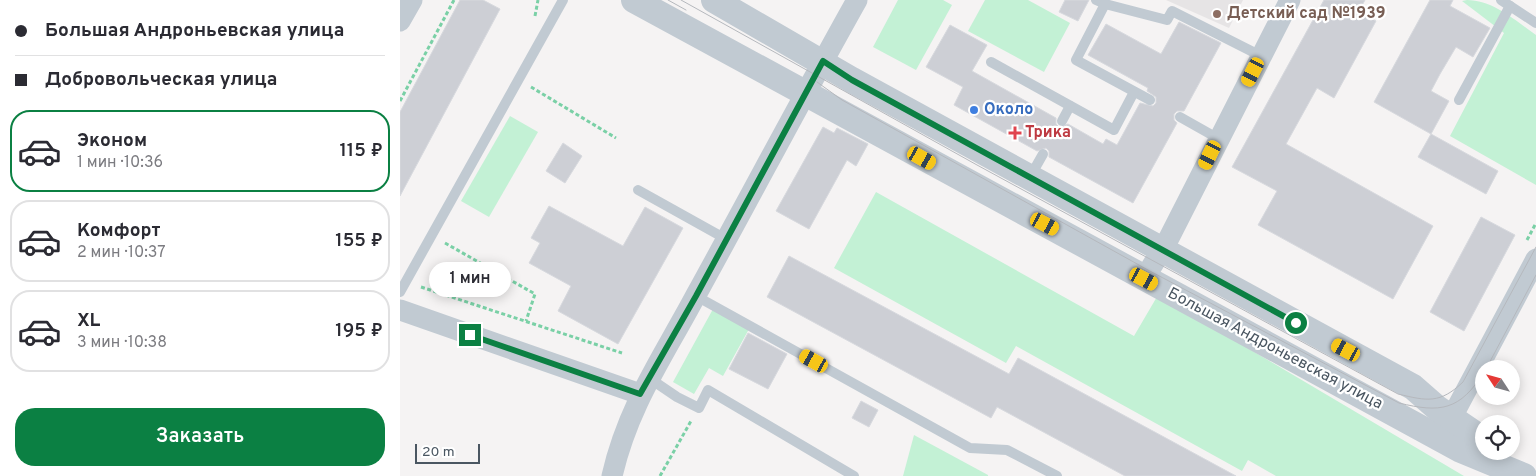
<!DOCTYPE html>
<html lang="ru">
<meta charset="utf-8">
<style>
:root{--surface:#fff;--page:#f7f7f7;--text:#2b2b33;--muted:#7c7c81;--line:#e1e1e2;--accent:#0b8043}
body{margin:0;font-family:Overpass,sans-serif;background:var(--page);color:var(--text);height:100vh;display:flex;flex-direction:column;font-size:19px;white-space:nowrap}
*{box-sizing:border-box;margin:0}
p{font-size:16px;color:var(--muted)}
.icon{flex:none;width:28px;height:28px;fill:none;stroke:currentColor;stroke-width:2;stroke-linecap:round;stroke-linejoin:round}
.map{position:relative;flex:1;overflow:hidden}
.drawer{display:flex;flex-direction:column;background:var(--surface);width:400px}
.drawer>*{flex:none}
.hud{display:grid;align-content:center;height:110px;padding:0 15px;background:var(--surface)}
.needle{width:32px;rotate:306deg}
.controls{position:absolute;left:1075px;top:360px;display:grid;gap:10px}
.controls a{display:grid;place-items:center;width:45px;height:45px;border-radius:50%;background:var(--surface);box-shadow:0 2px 12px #0003;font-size:25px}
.scale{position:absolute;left:15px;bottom:12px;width:65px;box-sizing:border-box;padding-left:5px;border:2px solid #4a5661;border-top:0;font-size:14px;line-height:18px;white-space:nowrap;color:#4a5661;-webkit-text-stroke:4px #fff;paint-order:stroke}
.end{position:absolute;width:22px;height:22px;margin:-11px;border:6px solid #0b8043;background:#fff;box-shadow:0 0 0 2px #fff}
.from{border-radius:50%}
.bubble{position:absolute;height:35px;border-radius:18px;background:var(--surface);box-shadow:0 2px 12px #0003;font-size:16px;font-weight:600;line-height:35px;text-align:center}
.car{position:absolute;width:15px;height:30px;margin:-15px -8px;border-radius:6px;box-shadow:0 0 4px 1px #0007;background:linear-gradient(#f5c518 24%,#345 0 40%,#f5c518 0 76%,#345 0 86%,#f5c518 0)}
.hud b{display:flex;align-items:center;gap:18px;height:48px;font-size:19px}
.hud b+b{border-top:1px solid var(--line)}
.hud i{width:12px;height:12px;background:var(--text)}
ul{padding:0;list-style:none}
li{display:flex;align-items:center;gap:15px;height:82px;margin:0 10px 8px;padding:0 5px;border:2px solid var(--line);border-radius:20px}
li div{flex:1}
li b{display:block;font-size:19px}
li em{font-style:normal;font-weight:600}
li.on{border-color:var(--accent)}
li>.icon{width:45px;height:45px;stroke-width:1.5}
.primary-button{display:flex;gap:10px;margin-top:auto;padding:10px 15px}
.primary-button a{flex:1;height:58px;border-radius:20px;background:var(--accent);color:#fff;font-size:20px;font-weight:600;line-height:58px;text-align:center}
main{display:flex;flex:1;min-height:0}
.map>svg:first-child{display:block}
</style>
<main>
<section class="drawer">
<div class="hud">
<b><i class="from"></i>Большая Андроньевская улица</b>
<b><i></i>Добровольческая улица</b>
</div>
<ul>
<li class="on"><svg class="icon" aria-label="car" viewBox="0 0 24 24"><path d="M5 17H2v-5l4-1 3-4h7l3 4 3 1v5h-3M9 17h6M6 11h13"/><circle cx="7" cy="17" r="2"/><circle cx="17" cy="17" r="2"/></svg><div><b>Эконом</b><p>1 мин · 10:36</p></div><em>115 ₽</em></li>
<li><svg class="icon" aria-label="car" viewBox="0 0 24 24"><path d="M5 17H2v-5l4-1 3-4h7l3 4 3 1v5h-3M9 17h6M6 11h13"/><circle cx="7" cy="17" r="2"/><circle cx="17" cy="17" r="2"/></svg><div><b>Комфорт</b><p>2 мин · 10:37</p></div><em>155 ₽</em></li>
<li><svg class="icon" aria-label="car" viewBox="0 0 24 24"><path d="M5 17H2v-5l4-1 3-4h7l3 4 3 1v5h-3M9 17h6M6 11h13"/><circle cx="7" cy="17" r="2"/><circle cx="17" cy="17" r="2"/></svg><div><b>XL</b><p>3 мин · 10:38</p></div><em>195 ₽</em></li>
</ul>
<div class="primary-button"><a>Заказать</a></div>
</section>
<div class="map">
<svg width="1136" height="476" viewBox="0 0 1136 476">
<rect width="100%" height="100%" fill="#f5f3f3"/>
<!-- education -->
<polygon fill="#e6e4e5" points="766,0 843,0 829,28"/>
<!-- green -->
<g fill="#c3f1d5">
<polygon points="498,0 543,0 552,5 516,70 473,47"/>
<polygon points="585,0 628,0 670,23 644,72 568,31"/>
<path d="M1067 0C1093 0 1116 21 1136 35V185L1050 136 1104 33 1062 1Z"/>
<polygon points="110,116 138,132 89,217 61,201"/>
<polygon points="476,192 734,336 758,295 1064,476 876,476 848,460 842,471 616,346 606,363 434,268"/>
<polygon points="313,309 349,329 323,376 309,368 294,394 273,382"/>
<polygon points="514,435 588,475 588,476 503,476"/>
</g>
<!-- building -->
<g fill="#cdcfd5" stroke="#d7d9de">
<polygon points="60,0 83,0 100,9 0,196 0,112"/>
<polygon points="665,0 689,0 678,21 659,12"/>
<polygon points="924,0 965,0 959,11 976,21 934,98 917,88 886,144 1033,226 993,299 858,225 877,191 832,167"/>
<polygon points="1030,0 1053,0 1050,6 1090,28 1073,57 1056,47 1040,74 1031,91 1049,101 1031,134 974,102"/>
<polygon points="779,22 821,43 784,111 777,111 774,114 774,120 777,123 733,203 649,157 649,151 646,148 637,151 554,105 563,87 526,67 550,25 587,45 572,71 656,118 656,124 659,127 668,124 703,144 706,139 717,145 740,103 753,106 756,103 756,97 747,91 748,88 688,55 706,24 761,54"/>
<polygon points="423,127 434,133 437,128 468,144 456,166 447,160 409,229 376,211"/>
<polygon points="1031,134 1098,171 1086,194 1018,157"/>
<polygon points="163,143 182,156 165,183 146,171"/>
<polygon points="149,206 223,246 245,207 283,228 218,344 158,311 171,286 129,263 140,243 131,238"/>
<polygon points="1081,217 1115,235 1064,331 1030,312"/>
<polygon points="389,256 609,374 618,358 836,476 725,476 597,407 591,418 367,297"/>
<polygon points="348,333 387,354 368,389 329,369"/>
<polygon points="461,401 478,410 469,427 452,418"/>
</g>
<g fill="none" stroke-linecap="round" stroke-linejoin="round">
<!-- path -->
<g stroke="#7ad0a6" stroke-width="3" stroke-dasharray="4 2.5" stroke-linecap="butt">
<polyline points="135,16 138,0"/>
<polyline points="131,87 216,138"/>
<polyline points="0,101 54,0"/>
<polyline points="1127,240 1136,223"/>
<polyline points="45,243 135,294 126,321"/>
<polyline points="21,287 222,353"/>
<polyline points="260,476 291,421"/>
</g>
<!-- service -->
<g stroke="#c1cad2" stroke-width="10">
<polyline points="696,0 705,4 767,20 772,11 861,56"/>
<polyline points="1101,0 1136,23"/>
<polyline points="705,4 676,60 750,100"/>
<polyline points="591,62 714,130 734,92"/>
<polyline points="1059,100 1110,6"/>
<polyline points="780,117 819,139"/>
<polyline points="662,121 670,106"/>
<polyline points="630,177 643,154"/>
<polyline points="238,190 326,239"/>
<polyline points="0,292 163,0"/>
<polyline points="296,296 570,448 607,450 657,476"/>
<polyline points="249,378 277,397 299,408 308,390 454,476"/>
</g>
<!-- minor -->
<g stroke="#c1cad2" stroke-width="21">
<polyline points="0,21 12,0"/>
<polyline points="744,279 769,238 890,0"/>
<polyline points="0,310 240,394"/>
<polyline points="1052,417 1136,259"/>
<path d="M212 476C228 406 263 357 296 295 350 197 402 98 457 0"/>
</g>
<!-- tertiary -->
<g stroke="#c1cad2" stroke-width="26">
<polyline points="234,0 1061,450 1124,476"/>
<polyline points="314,0 452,80 1013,387 1037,408 1084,440"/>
</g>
<!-- tram -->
<g stroke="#b5b8bd" stroke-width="1">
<polyline points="268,0 286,10"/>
<path d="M281 0 577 165 998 394C1027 401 1040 404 1063 382L1136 247"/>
<path d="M417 82 442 100 748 270 999 403C1040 413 1060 411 1084 372"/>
<polyline points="1086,369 1136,275"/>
</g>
</g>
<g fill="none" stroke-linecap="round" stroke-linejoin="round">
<!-- route -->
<polyline stroke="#0b8043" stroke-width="6" points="70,335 240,394 296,296 423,61 452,80 896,323"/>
</g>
<!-- markers -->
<circle fill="#8d6e63" stroke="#fff" stroke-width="2" cx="817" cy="14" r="5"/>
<circle fill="#3f7fe0" stroke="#fff" stroke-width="2" cx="574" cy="110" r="5"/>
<path fill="#e0444e" stroke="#fff" stroke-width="2" d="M612.5 125.5h5v5h5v5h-5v5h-5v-5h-5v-5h5z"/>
<g text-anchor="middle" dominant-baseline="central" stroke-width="4.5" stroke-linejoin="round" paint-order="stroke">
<!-- education labels -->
<g font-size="16" font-weight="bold" fill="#785e54" stroke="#fff" text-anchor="start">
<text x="827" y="14">Детский сад №1939</text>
</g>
<!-- shop labels -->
<g font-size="16" font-weight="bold" fill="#366cbe" stroke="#fff" text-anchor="start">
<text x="584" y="110">Около</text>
</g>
<!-- health labels -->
<g font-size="16" font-weight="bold" fill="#be3a42" stroke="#fff" text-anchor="start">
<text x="625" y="133">Трика</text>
</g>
<!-- street labels -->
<g font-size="16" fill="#4a5661" stroke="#fff">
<text transform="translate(875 349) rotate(28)">Большая Андроньевская улица</text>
</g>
</g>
</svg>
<div class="controls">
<a><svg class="needle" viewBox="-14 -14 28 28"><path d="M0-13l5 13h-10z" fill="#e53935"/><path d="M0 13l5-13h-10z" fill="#7c7c81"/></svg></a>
<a><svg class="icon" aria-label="locate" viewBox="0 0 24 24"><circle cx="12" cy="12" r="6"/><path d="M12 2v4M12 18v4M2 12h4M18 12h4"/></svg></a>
</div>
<div class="scale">20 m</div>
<i class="end from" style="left:896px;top:323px"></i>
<i class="end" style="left:70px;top:335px"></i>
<div class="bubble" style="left:29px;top:262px;width:82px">1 мин</div>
<i class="car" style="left:853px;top:72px;rotate:207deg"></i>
<i class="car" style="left:810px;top:155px;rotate:206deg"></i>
<i class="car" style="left:522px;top:158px;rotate:119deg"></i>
<i class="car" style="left:645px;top:224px;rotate:118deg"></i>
<i class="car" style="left:744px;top:279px;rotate:118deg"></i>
<i class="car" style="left:946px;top:350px;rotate:298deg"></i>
<i class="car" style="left:414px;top:361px;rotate:299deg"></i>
</div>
</main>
